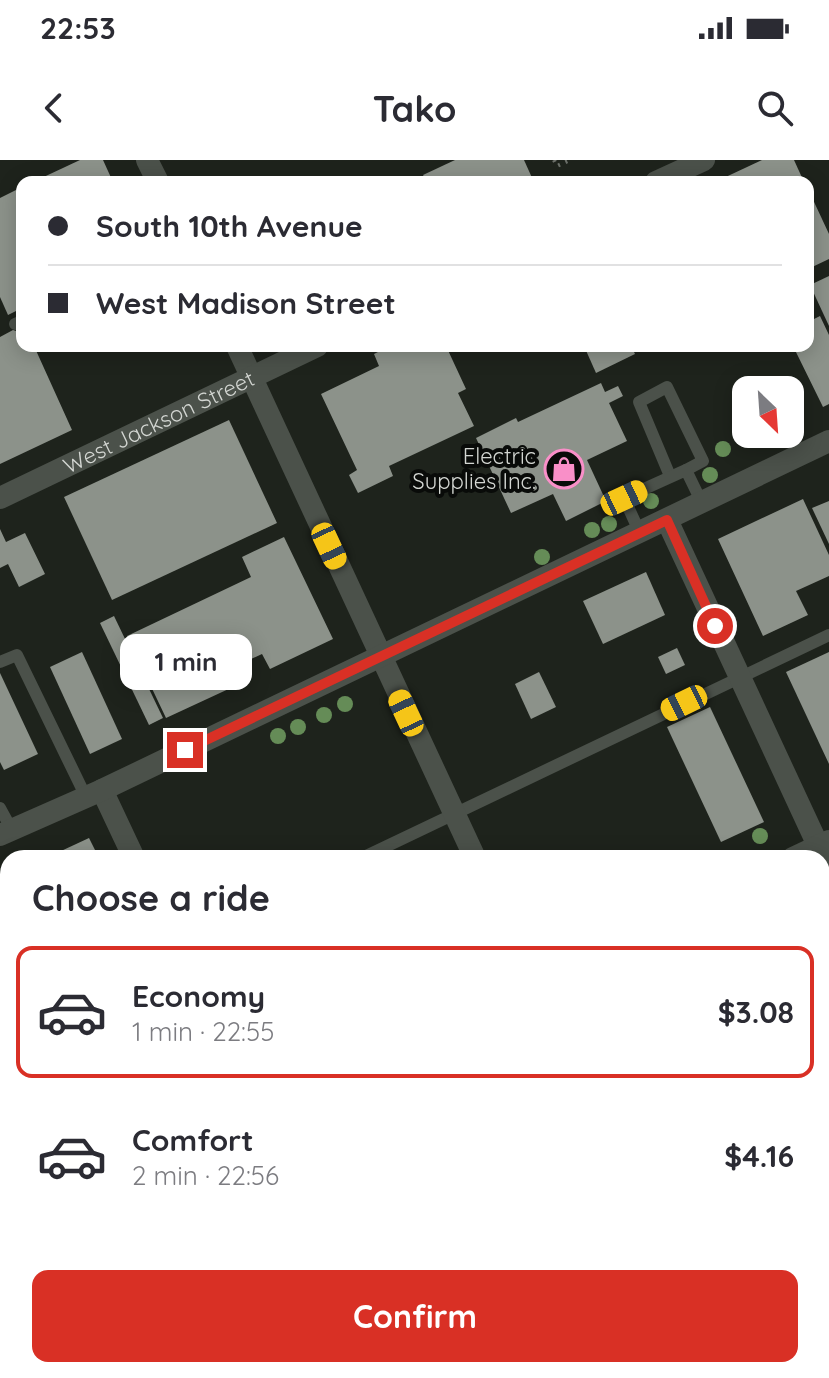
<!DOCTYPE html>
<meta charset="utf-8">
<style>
:root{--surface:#fff;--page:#f2f2f3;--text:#2b2b33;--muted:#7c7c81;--line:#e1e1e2;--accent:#d93025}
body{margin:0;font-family:Quicksand,sans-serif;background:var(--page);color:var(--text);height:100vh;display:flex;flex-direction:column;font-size:30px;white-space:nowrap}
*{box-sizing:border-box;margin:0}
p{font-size:26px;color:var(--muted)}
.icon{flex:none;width:44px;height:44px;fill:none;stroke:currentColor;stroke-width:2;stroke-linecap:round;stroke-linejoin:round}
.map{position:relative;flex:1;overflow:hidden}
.sheet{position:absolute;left:0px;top:690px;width:830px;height:528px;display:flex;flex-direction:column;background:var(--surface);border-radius:24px 24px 0 0;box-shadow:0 4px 20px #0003}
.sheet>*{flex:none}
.hud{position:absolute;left:16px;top:16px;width:798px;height:176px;border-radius:16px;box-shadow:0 4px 20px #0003;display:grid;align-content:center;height:176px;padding:0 32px;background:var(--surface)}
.needle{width:52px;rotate:155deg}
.fabs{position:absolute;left:732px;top:216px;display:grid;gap:16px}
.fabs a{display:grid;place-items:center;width:72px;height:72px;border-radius:16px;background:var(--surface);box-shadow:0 4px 20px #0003;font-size:40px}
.end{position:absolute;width:36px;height:36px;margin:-18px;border:10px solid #d93025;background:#fff;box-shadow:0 0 0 4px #fff}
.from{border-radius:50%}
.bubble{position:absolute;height:56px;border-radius:16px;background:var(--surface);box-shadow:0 4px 20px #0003;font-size:26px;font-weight:700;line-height:56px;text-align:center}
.car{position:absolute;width:24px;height:48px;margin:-24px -12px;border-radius:10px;box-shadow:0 0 6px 2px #0007;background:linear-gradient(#f5c518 24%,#345 0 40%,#f5c518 0 76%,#345 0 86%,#f5c518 0)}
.hud b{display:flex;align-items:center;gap:28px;height:76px;font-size:30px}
.hud b+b{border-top:2px solid var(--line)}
.hud i{width:20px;height:20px;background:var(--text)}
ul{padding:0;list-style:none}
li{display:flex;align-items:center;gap:24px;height:132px;margin:0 16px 12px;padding:0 16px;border:4px solid transparent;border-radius:16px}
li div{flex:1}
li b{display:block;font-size:30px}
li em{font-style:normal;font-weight:700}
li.active{border-color:var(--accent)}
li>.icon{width:72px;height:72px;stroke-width:1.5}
h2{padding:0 32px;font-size:36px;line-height:96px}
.primary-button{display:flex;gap:16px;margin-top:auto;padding:16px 32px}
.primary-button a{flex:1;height:92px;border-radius:16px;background:var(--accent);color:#fff;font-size:32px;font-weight:700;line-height:92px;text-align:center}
.status{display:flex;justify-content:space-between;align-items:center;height:56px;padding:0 40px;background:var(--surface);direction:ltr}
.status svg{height:22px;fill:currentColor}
header{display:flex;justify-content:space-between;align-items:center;height:104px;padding:0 32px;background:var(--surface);font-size:36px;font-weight:700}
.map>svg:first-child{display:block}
</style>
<div class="status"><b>22:53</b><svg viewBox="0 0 49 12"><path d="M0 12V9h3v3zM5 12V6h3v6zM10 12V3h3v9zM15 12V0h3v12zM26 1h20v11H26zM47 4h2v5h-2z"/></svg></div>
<header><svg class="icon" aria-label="back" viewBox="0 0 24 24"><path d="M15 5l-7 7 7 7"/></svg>Tako<svg class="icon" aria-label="search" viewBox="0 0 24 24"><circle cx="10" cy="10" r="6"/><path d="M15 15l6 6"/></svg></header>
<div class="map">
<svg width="829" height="1218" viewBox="0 0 829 1218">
<rect width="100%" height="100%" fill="#1e231c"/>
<!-- building -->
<g fill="#8c928a">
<polygon points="80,0 103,0 113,22 33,22"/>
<polygon points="455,0 524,0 533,20 427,22 423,15"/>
<polygon points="762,0 794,0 804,22 715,22"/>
<polygon points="22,27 22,148 8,155 0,137 0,38"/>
<polygon points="808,29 829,74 829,99 808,109"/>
<polygon points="829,116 829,166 810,125"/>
<polygon points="820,156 829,175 829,244 823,247 793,186 808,186 808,162"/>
<polygon points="13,170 22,173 22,186 34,186 72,270 0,304 0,177"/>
<polygon points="390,186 446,186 466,229 458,233 474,266 389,306 393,316 358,333 349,315 357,310 321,234 379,206 374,194"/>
<polygon points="584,186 631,186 635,194 596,213"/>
<polygon points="601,223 605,232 618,226 623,236 609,243 627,281 587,300 606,341 566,361 553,334 511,353 476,278 516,258 518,262"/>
<polygon points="229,260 277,363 112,440 64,337"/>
<polygon points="803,339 829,395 829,416 796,431 808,455 763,476 718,379"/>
<polygon points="829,341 829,384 812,348"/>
<polygon points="0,369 6,382 25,373 45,414 19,427 8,404 0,408"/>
<polygon points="284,377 333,479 270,509 262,494 240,504 248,520 166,558 127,476 251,417 242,397"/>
<polygon points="646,412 665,455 603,484 583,441"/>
<polygon points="114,456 163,558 149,565 100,463"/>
<polygon points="677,488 685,505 666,514 658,497"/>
<polygon points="82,492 122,579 90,594 50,507"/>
<polygon points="829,492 829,604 786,512"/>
<polygon points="539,512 556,547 531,559 515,524"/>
<polygon points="0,513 38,594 4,610 0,602"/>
<polygon points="710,547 764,662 721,682 667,567"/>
<polygon points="89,678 99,698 46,698"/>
<polygon points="8,716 8,1010 0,993 0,720"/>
<polygon points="822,783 829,798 829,859 822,863"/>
<polygon points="422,1210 459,1210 442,1218 426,1218"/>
</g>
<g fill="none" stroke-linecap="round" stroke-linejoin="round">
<!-- path -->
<polyline stroke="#6c706a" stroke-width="4" stroke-dasharray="2 6" stroke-linecap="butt" points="554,0 557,6 570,0"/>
<!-- service -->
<g stroke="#4b514a" stroke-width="12">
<polyline points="15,164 22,161"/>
<polyline points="670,316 639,242 667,227 703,301 686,310"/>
<polyline points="640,373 624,338 686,310 702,343"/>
<polyline points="0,502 17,495 86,637"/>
<polyline points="0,648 12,670"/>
<polyline points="362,698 829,475"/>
<polyline points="822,940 829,937"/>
<polyline points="822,1010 829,1006"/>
<polyline points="133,1218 149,1210"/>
</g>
<!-- minor -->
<g stroke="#4b514a" stroke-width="22">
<polyline points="147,0 158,22"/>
<polyline points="656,22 704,0"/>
<polyline points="237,186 475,698"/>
<path id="s1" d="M0 338 317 186"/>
<polyline points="667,360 829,709"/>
<polyline points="102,630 134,698"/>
<polyline points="0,675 102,630 829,281"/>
<polyline points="379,1210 383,1218"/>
</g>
<!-- secondary -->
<g stroke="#4b514a" stroke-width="22">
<polyline points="793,698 829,681"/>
<polyline points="0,1071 8,1067"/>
<polyline points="822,1093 829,1090"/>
<polyline points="0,1128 8,1145"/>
<polyline points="39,1210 43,1218"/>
<polyline points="553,1218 570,1210"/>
</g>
</g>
<!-- trees -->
<g fill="#658c57">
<circle cx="723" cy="289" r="8"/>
<circle cx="710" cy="315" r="8"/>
<circle cx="651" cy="341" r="8"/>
<circle cx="609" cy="364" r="8"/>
<circle cx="592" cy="370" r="8"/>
<circle cx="542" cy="397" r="8"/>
<circle cx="345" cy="544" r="8"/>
<circle cx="324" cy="555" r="8"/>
<circle cx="298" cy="567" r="8"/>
<circle cx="278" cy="576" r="8"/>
<circle cx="760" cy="676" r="8"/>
</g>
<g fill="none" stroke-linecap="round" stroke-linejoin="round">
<!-- route -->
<polyline stroke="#d93025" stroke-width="10" points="185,590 667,360 715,466"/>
</g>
<!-- icons -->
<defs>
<g id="shop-ring" transform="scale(2)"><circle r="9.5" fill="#090b09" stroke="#f98fc8" stroke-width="1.5"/><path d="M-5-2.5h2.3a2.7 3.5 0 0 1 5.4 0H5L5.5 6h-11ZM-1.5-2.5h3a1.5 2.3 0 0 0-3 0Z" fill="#f98fc8"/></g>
</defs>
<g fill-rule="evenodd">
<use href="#shop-ring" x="564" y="309"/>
</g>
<g text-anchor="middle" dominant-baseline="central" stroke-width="8" stroke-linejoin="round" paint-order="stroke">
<!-- street labels -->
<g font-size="22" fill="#d3d6d2" stroke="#090b09">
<text stroke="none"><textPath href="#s1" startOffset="176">West Jackson Street</textPath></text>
</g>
<!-- poi labels -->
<g font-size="22" fill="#d3d6d2" stroke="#090b09" text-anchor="end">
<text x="536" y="296">Electric<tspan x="536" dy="25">Supplies Inc.</tspan></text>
</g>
</g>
</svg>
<div class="fabs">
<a><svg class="needle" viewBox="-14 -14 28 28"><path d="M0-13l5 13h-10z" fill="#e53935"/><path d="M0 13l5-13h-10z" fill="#7c7c81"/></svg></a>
</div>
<i class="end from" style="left:715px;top:466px"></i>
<i class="end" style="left:185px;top:590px"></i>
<div class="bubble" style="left:120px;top:474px;width:132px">1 min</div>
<i class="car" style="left:624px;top:338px;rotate:65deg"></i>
<i class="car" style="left:329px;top:386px;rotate:155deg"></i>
<i class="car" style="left:684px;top:543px;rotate:244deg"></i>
<i class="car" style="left:406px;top:553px;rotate:335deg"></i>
<div class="hud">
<b><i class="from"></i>South 10th Avenue</b>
<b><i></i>West Madison Street</b>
</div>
<section class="sheet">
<h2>Choose a ride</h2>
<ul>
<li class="active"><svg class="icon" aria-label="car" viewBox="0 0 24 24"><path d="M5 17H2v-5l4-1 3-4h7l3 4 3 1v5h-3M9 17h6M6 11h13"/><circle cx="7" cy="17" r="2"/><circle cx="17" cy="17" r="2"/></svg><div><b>Economy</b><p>1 min · 22:55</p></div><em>$3.08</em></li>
<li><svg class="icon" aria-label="car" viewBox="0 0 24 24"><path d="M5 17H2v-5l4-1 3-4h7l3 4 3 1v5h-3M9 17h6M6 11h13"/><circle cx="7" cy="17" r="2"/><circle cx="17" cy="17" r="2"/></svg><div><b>Comfort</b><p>2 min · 22:56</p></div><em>$4.16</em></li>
</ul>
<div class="primary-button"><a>Confirm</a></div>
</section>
</div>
